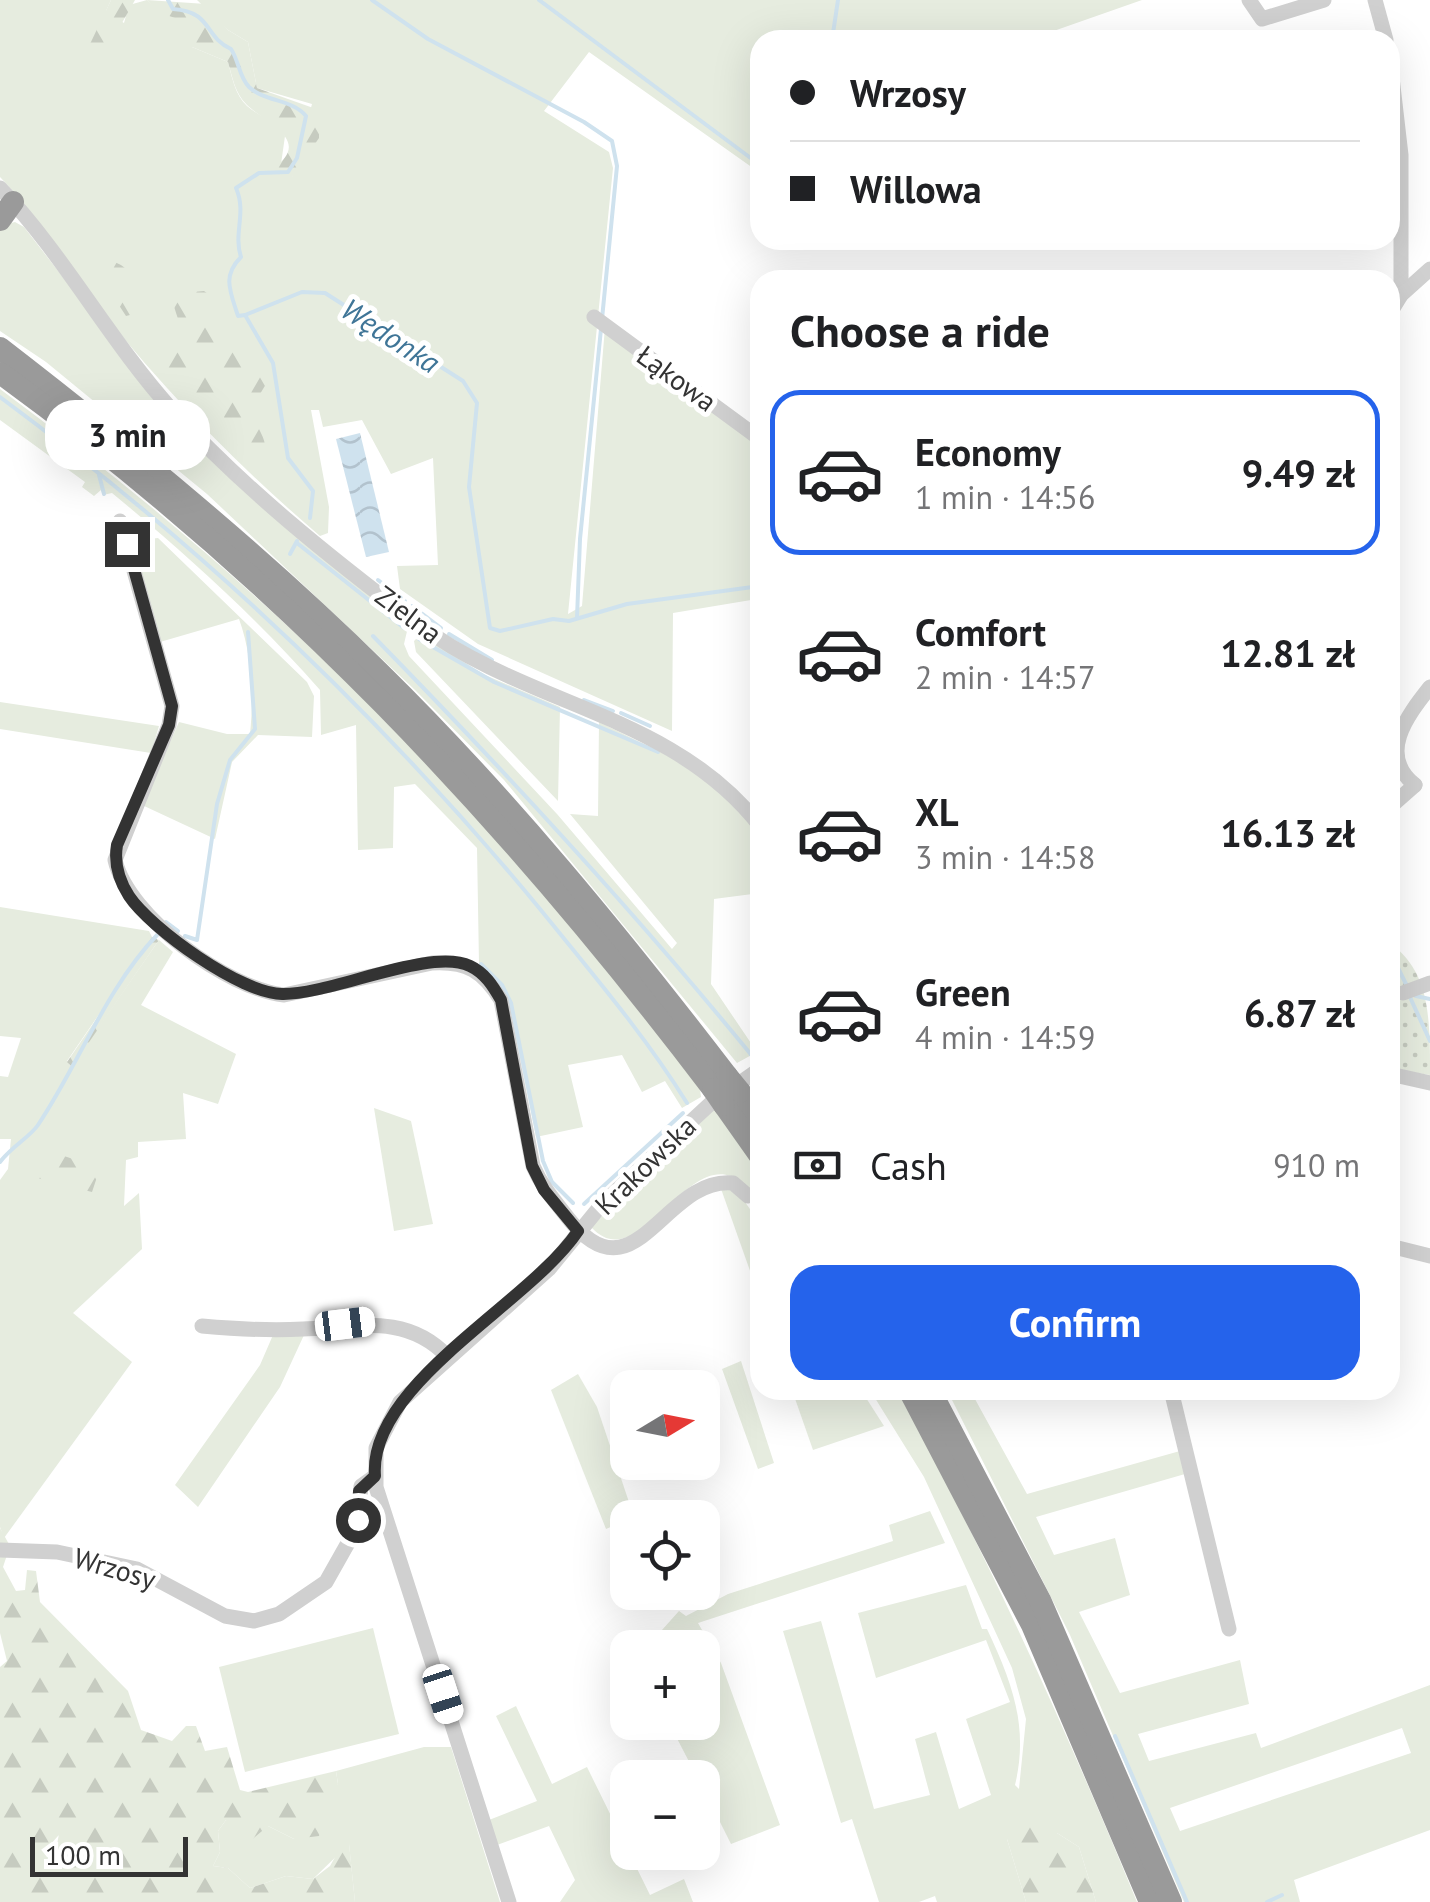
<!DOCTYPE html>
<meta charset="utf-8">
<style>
:root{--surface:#fff;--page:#f6f6f6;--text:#202124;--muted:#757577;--line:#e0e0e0;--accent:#2563eb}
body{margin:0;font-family:"PT Sans",sans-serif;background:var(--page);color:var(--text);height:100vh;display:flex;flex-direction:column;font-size:38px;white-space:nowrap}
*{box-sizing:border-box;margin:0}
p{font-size:32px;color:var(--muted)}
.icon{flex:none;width:55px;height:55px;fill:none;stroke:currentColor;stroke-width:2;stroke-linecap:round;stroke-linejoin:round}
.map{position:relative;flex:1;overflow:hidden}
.sheet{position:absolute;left:750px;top:270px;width:650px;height:1130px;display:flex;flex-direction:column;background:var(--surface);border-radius:30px;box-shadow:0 10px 40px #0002}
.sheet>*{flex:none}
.top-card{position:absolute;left:750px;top:30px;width:650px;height:220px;border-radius:30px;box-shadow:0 10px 40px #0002;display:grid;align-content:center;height:220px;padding:0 40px;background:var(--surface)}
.needle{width:65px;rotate:80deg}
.buttons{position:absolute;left:610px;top:1370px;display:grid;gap:20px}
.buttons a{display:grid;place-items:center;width:110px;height:110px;border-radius:20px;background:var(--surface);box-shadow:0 10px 40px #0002;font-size:50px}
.scale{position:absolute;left:30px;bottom:25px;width:158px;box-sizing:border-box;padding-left:10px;border:5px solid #333;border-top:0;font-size:28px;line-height:35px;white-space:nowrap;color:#333;-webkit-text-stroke:8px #fff;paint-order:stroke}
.end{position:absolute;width:45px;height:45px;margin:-22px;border:12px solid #333;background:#fff;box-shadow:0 0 0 5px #fff}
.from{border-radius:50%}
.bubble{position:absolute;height:70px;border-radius:30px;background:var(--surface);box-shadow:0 10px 40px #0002;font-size:32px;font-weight:700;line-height:70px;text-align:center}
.car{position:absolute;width:30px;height:60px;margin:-30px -15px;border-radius:12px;box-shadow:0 0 8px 2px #0007;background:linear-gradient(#fff 24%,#345 0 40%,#fff 0 76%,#345 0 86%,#fff 0)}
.top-card b{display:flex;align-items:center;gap:35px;height:95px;font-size:38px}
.top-card b+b{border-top:2px solid var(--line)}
.top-card i{width:25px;height:25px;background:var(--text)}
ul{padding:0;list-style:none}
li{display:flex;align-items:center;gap:30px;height:165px;margin:0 20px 15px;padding:0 20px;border:5px solid transparent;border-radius:30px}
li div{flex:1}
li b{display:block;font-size:38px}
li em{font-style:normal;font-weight:700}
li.current{border-color:var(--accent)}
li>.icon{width:90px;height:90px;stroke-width:1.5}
h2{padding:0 40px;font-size:45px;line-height:120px}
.pay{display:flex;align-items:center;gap:25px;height:110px;padding:0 40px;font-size:38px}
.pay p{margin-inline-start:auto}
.cta{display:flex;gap:20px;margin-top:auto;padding:20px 40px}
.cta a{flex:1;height:115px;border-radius:30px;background:var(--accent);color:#fff;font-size:40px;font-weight:700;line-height:115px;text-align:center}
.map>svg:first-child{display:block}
</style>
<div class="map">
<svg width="1430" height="1902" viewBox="0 0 1430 1902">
<defs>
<pattern id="forest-firs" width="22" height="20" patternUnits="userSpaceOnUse" patternTransform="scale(2.5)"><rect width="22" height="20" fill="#e6ecdf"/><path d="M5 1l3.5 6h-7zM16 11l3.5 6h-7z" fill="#c6cbc0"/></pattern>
<pattern id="park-dots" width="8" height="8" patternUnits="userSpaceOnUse" patternTransform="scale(2.5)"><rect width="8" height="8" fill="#e6ecdf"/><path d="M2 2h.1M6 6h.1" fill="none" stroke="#c6cbc0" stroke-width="1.8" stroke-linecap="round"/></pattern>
<pattern id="water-waves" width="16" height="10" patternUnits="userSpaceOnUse" patternTransform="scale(2.5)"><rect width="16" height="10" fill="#cfe2ee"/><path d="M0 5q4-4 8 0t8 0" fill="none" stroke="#b2c2cd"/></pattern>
</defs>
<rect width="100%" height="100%" fill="#fff"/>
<!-- grass -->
<g fill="#e6ecdf" fill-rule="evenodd">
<path d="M0 0H111L106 11 124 23 129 5 147 0C161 14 177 13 193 24L187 33 192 47 228 62C232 77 235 95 247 106 261 118 275 119 285 136L281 164 292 177 312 104 257 88 248 42 228 30 197 0H1142L1028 40H760V173L589 52 544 111 609 152 613 168 568 614 582 606 605 327 760 444V613L757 599 673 613 672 731 478 644 400 589 397 566 438 565 433 458 391 474 362 420 323 427 319 410H311L329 507 328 533 320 536C232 461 153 379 83 287 55 251 32 210 0 177Z"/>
<polygon points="15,222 24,227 158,400 233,481 408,627 404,644 409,656 557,814 672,949 677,943 570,814 598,816 599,722 697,770 760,832 760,893 714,899 711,984 757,1052 737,1063 504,780 415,690 207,494 46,362 0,331 0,226"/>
<path d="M0 389C207 542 400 718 564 916 611 972 655 1031 700 1089L701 1097 682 1108 665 1081 642 1092 622 1055 568 1065 583 1127 536 1137 509 1003 500 984 479 964 477 848 415 784 394 787 393 848 358 850 356 725 321 735 320 690C257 618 186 554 112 493L103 495 101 490 94 496 82 487 85 482 0 420Z"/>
<path d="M158 538 307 682 314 696 312 737 258 735 232 762 215 839 142 805 179 722 227 734H250C254 695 252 655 239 619L160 642 134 552 141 540Z"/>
<polygon points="420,635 485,675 560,707 558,801 416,652 414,641"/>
<polygon points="0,702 159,726 151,753 0,729"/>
<polygon points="0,907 149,931 152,937 67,1061 71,1067 159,940 173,952 141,1005 236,1054 218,1104 183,1093 186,1139 138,1142 138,1157 126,1160 124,1206 139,1193 142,1249 73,1313 132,1362 4,1538 0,1527 0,1180 8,1169 11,1139 0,1139 0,1076 8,1077 21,1038 0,1036"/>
<polygon points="374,1108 411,1121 433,1224 394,1231"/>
<path d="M714 1109 760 1173V1204C699 1106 646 1287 591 1227Z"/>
<polygon points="720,1186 737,1191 760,1223 760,1299"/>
<polygon points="273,1335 304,1335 280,1387 198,1507 175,1485 260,1365"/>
<polygon points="741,1361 774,1463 758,1469 722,1369"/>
<polygon points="578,1374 597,1407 634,1517 606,1529 551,1390"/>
<polygon points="792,1390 861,1390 884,1426 813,1450"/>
<path d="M870 1390H897C988 1556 1065 1727 1137 1902H1096L1079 1847 1057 1833 1007 1839 1026 1902H937L935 1896 919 1902H879L852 1819 841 1823 783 1631 821 1621 874 1809 930 1795 915 1739 936 1732 959 1809 991 1795 966 1719 1010 1702 986 1640 876 1678 858 1613 966 1585 982 1629H987C1012 1682 1029 1727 1015 1785L1019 1789 1026 1719 1012 1668 924 1477Z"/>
<path d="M947 1390H970L1027 1494 1180 1451 1185 1474 1036 1517 1054 1555 1115 1538 1130 1595 1079 1612 1120 1693 1240 1660 1249 1704 1138 1734 1149 1761 1256 1733 1261 1748 1430 1685V1830L1294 1880 1300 1902H1184L1070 1635ZM1402 1728 1411 1753 1180 1831 1170 1808Z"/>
<polygon points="930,1511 945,1543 698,1623 721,1663 780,1825 731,1844 703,1788 702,1778 697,1777 669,1723 702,1722 702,1648 631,1646 662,1630 679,1611 686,1616 728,1594 893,1541 889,1525"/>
<polygon points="373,1628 399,1734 245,1772 219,1667"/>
<polygon points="516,1706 552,1784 587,1767 650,1895 684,1879 693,1902 560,1902 575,1880 549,1826 497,1845 489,1820 537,1801 496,1716"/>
<polygon points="424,1747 451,1747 500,1902 355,1902 349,1844 313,1879 286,1876 250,1888 228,1868 213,1866 220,1852 218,1831 226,1820 268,1826 294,1839 338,1784 336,1771"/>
</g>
<!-- forest -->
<g fill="url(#forest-firs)">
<polygon points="111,0 135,0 94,72 79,67"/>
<path d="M147 0 206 4 228 30 248 42 257 88 319 110V138L292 177 267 181V172C319 142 264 122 247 105 235 94 232 76 228 62L192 47 184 51 176 46 178 36 192 24 158 12Z"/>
<path d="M108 261C137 264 130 292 151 305L149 310 126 316 96 270Z"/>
<polygon points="204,291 219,302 218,313 189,321 178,319 170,294"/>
<path d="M230 324 244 338 266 384 251 409C254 428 274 442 261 462 236 455 224 441 224 416L213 408 193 405 157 360 160 342 192 329Z"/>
<polygon points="152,937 159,940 72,1067 67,1062"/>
<polygon points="37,1147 100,1168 92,1192 37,1178 32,1153"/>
<polygon points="0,1528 10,1546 3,1567 16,1591 25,1590 27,1570 36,1571 40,1602 128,1691 141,1730 172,1741 186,1726 196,1726 205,1751 227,1747 240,1790 248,1792 336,1771 338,1784 319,1836 294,1839 268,1826 249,1842 226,1820 218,1831 220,1852 213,1866 228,1868 250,1888 286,1876 313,1879 330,1866 343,1843 349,1843 355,1902 0,1902 0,1667 7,1661 0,1633"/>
<polygon points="1036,1799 1057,1833 1079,1847 1096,1902 1026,1902 1007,1839"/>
</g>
<!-- park -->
<path fill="url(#park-dots)" d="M1390 943C1430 972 1430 1017 1430 1075L1390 1069Z"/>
<!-- water -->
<polygon fill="url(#water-waves)" points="360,433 389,552 366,557 336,439"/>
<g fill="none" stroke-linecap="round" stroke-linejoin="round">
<!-- stream -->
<g stroke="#cfe2ee" stroke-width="4">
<path d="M168 0 173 9C213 12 203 36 231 49 239 61 239 77 249 87 265 102 292 99 306 116L297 158 288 172 259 173 236 188C247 213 233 233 241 257 222 276 230 291 238 316L245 315 273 363 288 458 313 491 310 518"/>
<polyline points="372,0 428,39 584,122 612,141 617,166 602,319"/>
<polyline points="539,0 760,165"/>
<polyline points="832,40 838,0"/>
<polyline points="245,315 302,292 325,293 463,381 477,403 469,487 490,628 500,631 553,619 569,621 627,604 760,586"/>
<path d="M0 397C200 545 382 717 540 909 591 972 644 1034 687 1103"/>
<polyline points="99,475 104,494"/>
<polyline points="297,543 404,628"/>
<polyline points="290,554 297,541"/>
<polyline points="378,580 405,601"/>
<polyline points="412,606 441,628"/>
<polyline points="577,618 580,539 601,329"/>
<polyline points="449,634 492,660"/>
<path d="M373 636C506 772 633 910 753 1057"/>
<polyline points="419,639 494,682 658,752"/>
<polyline points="584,700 613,711"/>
<polyline points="621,713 650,726"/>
<polyline points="166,922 178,931"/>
<polyline points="185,936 197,940 217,804 230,760 255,729 248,632"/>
<polyline points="1390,952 1407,986"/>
<polyline points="481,964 502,985 511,1003 543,1161 552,1182 573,1203"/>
<polyline points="1409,995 1430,1041"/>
<polyline points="1416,996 1430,999"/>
<path d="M0 1162C12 1146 30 1137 38 1125 79 1064 106 988 158 934"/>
<polyline points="584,1204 683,1113"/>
<polyline points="1115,1736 1187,1902"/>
<polyline points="1267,1902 1282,1895"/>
</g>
<!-- minor -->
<g stroke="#d0d0d0" stroke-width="15">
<polyline points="1249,0 1262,19 1324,0"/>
<polyline points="1375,0 1386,40"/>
<polyline points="1390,60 1401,155 1401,295"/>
<path d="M0 188C64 255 109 340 172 410 244 489 332 559 418 624 528 707 672 713 760 826"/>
<polyline points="1390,313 1401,295 1430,269"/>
<polyline points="594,317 760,439"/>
<path d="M120 521 172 706 169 725 115 860C128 917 228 989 284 995L432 963C467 961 483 971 501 1000L533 1166C542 1187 555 1201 568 1218 635 1304 664 1176 733 1183L748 1196"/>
<path d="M1415 785C1377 755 1407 716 1430 687"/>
<polyline points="1390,807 1415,785"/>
<polyline points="1403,993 1430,983"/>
<polyline points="1390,1074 1430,1083"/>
<polyline points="1390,1246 1430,1256"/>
<path d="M202 1326C236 1329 269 1331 303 1329 356 1327 407 1313 448 1357"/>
<polyline points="1171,1390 1229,1629"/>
<polyline points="0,1550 57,1552 137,1569 225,1616 254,1621 279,1614 326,1582 357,1527 361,1486 375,1476"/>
<polyline points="509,1902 376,1487 376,1448 400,1402 549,1269 603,1203 710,1104 760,1069"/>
</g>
<!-- highway -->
<g stroke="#9a9a9a" stroke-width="22">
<polyline points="0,220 13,202"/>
<path d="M0 348C132 450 261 556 380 673 507 798 619 935 727 1076"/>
<path d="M0 373C281 577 504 814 713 1089"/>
<polyline points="740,1092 760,1122"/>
<polyline points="724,1105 760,1156"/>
<polyline points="909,1390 1032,1625 1150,1902"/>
<polyline points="930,1390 1040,1600 1171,1902"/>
</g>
<!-- highway-bridge -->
<g stroke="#9a9a9a" stroke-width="22">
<polyline points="727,1076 740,1092"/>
<polyline points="713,1089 724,1105"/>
</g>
</g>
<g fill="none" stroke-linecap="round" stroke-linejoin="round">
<!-- route -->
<path stroke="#333" stroke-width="12" d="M127 544 172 706 169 725 117 845C114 863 118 879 129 896 151 929 242 994 282 994 330 995 430 947 470 966 485 973 493 986 501 1000L532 1166 544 1190 578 1231C529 1304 368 1384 375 1476L359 1491 358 1520"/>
</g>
<g text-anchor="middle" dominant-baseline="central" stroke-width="10" stroke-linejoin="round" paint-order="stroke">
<!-- street labels -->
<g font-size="28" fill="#333" stroke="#fff">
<text transform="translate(677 378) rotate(36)">Łąkowa</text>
<text transform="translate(409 614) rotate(37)">Zielna</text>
<text transform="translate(645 1165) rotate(-44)">Krakowska</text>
<text transform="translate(115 1568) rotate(16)">Wrzosy</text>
</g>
<!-- water labels -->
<g font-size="30" font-style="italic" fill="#3f7597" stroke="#fff">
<text transform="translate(391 335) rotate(33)">Wędonka</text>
</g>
</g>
</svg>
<div class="buttons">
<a><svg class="needle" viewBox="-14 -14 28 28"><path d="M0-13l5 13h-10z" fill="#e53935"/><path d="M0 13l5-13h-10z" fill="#757577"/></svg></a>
<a><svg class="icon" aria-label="locate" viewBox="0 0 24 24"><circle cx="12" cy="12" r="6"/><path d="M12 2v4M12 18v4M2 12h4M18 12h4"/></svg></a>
<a>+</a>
<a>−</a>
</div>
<div class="scale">100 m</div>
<i class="end from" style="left:358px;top:1520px"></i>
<i class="end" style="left:127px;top:544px"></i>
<div class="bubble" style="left:45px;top:400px;width:165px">3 min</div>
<i class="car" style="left:345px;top:1324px;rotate:83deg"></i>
<i class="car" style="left:443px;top:1694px;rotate:162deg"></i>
<div class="top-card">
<b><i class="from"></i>Wrzosy</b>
<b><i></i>Willowa</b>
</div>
<section class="sheet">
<h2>Choose a ride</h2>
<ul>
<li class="current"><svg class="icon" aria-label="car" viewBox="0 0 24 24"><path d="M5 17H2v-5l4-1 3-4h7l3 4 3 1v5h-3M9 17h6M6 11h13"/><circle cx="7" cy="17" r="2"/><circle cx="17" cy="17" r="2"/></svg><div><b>Economy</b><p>1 min · 14:56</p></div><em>9.49 zł</em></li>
<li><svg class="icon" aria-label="car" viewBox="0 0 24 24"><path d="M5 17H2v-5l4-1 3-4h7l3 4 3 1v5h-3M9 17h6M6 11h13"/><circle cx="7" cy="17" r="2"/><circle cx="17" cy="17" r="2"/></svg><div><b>Comfort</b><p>2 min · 14:57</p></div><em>12.81 zł</em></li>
<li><svg class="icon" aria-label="car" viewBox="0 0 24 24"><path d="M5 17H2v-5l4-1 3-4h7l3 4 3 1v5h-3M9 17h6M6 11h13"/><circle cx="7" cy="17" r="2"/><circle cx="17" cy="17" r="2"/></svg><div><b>XL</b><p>3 min · 14:58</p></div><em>16.13 zł</em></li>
<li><svg class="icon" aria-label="car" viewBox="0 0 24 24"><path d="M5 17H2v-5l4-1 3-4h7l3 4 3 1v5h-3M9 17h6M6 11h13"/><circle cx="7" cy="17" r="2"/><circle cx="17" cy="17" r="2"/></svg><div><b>Green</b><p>4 min · 14:59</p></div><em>6.87 zł</em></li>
</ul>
<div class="pay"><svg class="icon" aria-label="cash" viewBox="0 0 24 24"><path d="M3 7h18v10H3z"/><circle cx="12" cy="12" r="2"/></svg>Cash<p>910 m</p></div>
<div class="cta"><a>Confirm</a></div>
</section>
</div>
